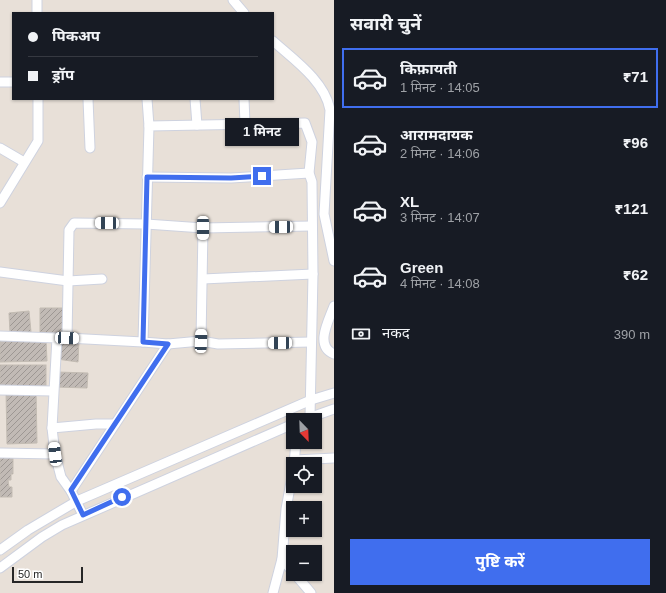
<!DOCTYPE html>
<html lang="hi">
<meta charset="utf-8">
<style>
:root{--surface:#171b24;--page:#20242c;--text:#f1f3f6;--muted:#9ea1a6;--line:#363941;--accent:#406eee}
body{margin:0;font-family:Arial,"Noto Sans Devanagari",sans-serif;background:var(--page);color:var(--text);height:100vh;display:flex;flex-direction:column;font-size:15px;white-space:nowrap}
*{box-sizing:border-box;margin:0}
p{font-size:13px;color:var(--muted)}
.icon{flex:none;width:22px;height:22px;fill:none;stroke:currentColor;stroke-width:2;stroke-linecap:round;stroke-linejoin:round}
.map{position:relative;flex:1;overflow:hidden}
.sheet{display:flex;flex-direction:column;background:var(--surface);width:332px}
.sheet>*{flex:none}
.top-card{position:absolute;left:12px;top:12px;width:262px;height:88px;border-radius:0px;box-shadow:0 1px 3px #0004;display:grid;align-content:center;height:88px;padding:0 16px;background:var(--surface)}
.needle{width:26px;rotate:157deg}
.tools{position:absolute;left:286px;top:413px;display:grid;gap:8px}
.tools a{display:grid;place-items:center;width:36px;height:36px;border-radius:0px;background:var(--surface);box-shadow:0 1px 3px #0004;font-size:20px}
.scale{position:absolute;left:12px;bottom:10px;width:71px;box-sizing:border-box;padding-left:4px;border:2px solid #262626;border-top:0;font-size:11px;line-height:14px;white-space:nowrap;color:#262626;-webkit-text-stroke:3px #fff;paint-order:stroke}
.end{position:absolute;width:18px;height:18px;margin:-9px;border:5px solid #406eee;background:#fff;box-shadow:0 0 0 2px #fff}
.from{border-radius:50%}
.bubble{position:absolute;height:28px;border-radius:0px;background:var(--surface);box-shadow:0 1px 3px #0004;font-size:13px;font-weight:700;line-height:28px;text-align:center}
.car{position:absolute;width:12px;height:24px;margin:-12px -6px;border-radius:5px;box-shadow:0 0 3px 1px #0007;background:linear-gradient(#fff 24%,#345 0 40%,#fff 0 76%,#345 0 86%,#fff 0)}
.top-card b{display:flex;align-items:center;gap:14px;height:38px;font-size:15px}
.top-card b+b{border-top:1px solid var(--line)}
.top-card i{width:10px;height:10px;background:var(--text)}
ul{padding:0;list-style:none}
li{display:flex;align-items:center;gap:12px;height:60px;margin:0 8px 6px;padding:0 8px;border:2px solid transparent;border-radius:0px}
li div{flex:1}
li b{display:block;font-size:15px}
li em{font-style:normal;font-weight:700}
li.on{border-color:var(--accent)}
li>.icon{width:36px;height:36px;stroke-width:1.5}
h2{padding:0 16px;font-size:18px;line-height:48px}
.pay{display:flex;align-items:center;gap:10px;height:44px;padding:0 16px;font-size:15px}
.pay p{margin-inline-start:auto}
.button{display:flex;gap:8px;margin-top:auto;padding:8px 16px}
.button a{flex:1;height:46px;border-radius:0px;background:var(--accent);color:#fff;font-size:16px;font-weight:700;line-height:46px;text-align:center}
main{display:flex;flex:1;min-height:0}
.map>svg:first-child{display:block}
</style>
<main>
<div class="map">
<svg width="334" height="593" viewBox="0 0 334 593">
<defs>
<pattern id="building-hatch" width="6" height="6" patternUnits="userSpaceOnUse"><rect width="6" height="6" fill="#c1bab5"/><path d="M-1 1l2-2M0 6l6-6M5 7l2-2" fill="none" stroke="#9d9793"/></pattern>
</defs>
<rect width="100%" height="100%" fill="#e8e0d8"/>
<!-- building -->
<g fill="url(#building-hatch)" stroke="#c3bcb3">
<polygon points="40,308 63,308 62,333 40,333"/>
<polygon points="29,311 31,332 10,333 9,313"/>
<polygon points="58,339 79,340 78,362 57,359"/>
<polygon points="46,340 47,361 0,362 0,341"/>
<rect x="0" y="365" width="46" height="21"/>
<polygon points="57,372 88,373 87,388 56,387"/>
<polygon points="6,390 36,390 37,443 7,444"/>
<polygon points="0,456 13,456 13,474 11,474 11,480 8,480 9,487 12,487 12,497 0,497"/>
</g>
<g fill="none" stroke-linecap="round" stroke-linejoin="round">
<!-- minor casing -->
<g stroke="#ced2df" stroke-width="11">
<g id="minor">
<polyline points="37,0 37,13"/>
<polyline points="233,0 244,13"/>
<path d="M273 41C293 59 325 81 330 110L324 214 334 261"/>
<polyline points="0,82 13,82"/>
<polyline points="88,99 90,148"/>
<polyline points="147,99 149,126"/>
<polyline points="195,99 197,125"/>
<polyline points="244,99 245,123"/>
<polyline points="0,148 24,162"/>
<polyline points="147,177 231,178 309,173"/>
<polyline points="0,203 38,141 38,99"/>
<polyline points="0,272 68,281 102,279"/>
<polyline points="203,279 313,274"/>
<path d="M334 306C329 320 314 346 334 354"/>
<polyline points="0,336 57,338 52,428 55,454 61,477 71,491 83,515"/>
<polyline points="57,338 67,338 69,230 74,223 146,224 203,228 312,226"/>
<polyline points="67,338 143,342"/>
<polyline points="201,341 203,228"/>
<polyline points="168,344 201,341 218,344 311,342"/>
<polyline points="0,390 53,391"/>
<polyline points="303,420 334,409"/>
<polyline points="52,428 96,424 115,424"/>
<polyline points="0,453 55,454"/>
<polyline points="295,460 334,458"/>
<polyline points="294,464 296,442"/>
<polyline points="71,491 168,344 143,342 149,126 305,123 312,142 309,173 312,182 313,274 310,417"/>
<polyline points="0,550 28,530 77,501 311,400 334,393"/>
<polyline points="282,559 293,572"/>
<polyline points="0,568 42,537 62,525 293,424"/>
<polyline points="295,574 311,593"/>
<polyline points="273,593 282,559 286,509 293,471"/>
</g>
</g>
<!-- minor -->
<use href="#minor" stroke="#fff" stroke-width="9"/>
</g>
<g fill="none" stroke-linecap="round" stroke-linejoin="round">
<!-- route -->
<polyline stroke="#406eee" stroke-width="5" points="122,497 83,515 71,490 168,344 143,342 147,177 231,178 262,176"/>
</g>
</svg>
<div class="tools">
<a><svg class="needle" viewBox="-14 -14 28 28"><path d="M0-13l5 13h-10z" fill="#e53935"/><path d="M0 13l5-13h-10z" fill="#9ea1a6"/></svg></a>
<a><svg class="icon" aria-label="locate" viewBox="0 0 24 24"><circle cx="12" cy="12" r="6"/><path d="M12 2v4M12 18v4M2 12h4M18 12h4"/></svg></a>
<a>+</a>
<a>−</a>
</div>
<div class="scale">50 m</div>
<i class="end from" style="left:122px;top:497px"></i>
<i class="end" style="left:262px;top:176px"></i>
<div class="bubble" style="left:225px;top:118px;width:74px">1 मिनट</div>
<i class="car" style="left:107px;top:223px;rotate:271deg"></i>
<i class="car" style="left:281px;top:227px;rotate:269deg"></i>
<i class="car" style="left:203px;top:228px;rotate:180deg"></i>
<i class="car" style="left:67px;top:338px;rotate:93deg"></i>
<i class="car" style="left:201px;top:341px;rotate:2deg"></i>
<i class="car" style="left:280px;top:343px;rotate:269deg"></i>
<i class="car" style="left:55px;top:454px;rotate:353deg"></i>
<div class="top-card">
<b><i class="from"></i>पिकअप</b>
<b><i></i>ड्रॉप</b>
</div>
</div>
<section class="sheet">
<h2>सवारी चुनें</h2>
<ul>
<li class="on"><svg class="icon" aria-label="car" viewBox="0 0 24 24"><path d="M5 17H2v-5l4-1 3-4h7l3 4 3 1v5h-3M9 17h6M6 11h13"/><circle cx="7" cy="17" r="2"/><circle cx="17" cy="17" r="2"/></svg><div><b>किफ़ायती</b><p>1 मिनट · 14:05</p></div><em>₹71</em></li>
<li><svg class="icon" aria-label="car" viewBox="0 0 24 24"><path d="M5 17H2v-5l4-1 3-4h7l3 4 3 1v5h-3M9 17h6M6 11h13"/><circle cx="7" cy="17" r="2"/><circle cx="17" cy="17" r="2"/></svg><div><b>आरामदायक</b><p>2 मिनट · 14:06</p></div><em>₹96</em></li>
<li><svg class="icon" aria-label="car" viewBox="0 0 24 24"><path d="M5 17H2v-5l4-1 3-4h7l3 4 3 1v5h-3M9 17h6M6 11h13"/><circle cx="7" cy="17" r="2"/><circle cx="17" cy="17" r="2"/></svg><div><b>XL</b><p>3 मिनट · 14:07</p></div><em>₹121</em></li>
<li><svg class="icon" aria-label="car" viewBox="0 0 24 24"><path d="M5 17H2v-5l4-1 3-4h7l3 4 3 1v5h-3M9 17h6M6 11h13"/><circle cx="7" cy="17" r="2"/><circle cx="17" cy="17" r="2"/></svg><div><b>Green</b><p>4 मिनट · 14:08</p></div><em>₹62</em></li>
</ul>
<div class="pay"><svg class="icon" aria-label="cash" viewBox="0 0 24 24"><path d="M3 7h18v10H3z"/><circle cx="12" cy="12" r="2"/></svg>नकद<p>390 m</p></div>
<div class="button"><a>पुष्टि करें</a></div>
</section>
</main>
